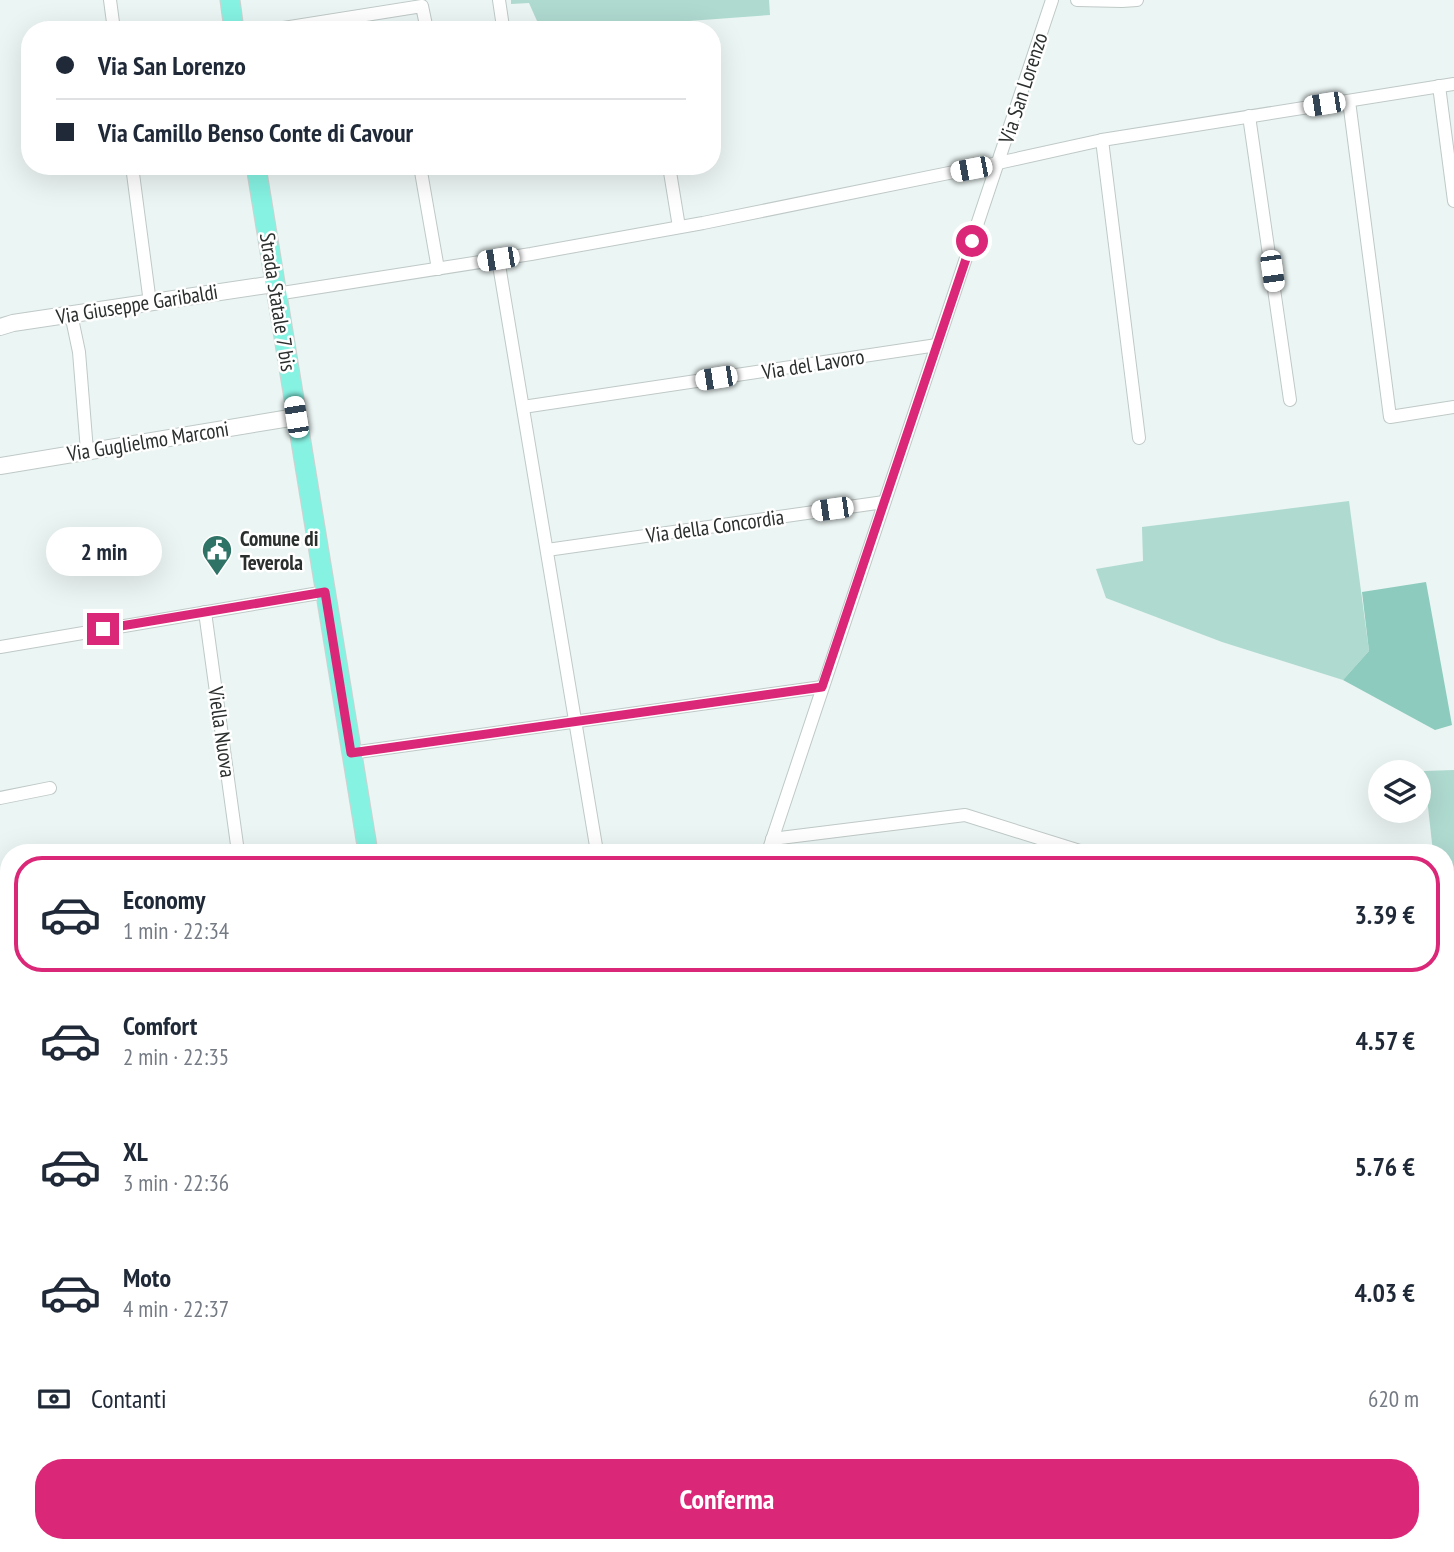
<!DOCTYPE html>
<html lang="it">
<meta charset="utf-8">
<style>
:root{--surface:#fff;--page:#f6f6f7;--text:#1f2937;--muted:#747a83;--line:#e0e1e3;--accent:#db2777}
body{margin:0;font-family:"PT Sans Narrow",sans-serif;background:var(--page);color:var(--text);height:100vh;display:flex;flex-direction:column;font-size:26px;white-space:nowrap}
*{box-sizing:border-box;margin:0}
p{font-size:23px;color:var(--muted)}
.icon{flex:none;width:38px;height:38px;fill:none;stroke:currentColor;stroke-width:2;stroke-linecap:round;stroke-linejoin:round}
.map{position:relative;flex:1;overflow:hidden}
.sheet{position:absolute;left:0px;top:844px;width:1454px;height:709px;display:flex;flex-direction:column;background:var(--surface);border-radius:28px 28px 0 0;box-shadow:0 7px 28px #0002}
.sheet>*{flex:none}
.banner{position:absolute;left:21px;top:21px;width:700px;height:154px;border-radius:28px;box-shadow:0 7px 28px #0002;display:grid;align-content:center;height:154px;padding:0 35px;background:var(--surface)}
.fabs{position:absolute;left:1368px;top:760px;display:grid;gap:14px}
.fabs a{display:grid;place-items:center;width:63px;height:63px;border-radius:50%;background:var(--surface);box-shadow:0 7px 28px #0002;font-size:35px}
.end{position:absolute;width:32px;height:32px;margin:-16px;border:9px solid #db2777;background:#fff;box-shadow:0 0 0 4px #fff}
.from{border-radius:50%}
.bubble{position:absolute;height:49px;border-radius:24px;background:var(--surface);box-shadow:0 7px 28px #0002;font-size:23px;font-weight:800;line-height:49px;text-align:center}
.car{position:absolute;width:21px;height:42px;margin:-21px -10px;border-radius:9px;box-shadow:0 0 5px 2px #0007;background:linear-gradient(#fff 24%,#345 0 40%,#fff 0 76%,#345 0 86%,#fff 0)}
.banner b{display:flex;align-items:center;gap:24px;height:66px;font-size:26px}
.banner b+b{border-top:2px solid var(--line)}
.banner i{width:18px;height:18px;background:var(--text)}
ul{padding:12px 0 0;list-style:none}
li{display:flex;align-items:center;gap:21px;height:116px;margin:0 14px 10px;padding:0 21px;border:4px solid transparent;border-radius:28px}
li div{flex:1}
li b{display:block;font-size:26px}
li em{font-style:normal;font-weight:800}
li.on{border-color:var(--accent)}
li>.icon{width:63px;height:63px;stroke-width:1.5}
.pay{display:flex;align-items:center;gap:18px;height:77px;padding:0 35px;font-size:26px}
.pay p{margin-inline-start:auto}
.primary-button{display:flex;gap:14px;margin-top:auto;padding:14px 35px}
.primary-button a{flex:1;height:80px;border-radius:28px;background:var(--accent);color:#fff;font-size:28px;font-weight:800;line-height:80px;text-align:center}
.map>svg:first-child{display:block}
</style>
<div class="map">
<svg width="1454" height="1552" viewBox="0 0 1454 1552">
<rect width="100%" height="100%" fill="#ebf5f3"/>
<!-- green -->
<g fill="#afdad0">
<polygon points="511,0 769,0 770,15 648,24 648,30 541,30 529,3 511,4"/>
<polygon points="1349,501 1369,651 1343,680 1222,642 1106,598 1096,569 1143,561 1142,527"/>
<polygon points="1454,770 1454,1034 1446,971 1446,852 1433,852 1424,771"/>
</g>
<!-- forest -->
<polygon fill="#8ccbbd" points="1426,582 1452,725 1435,730 1343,680 1369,651 1362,592"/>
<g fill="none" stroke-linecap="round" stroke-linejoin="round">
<!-- minor casing -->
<g stroke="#bfc9c7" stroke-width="14">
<g id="minor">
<polyline points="110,0 114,30"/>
<polyline points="1077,0 1122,1 1137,0"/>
<polyline points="271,30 422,6 427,30"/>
<polyline points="474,30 503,27 499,0"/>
<polyline points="1439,86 1454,201"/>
<polyline points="1349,101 1390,417 1454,407"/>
<polyline points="1249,116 1290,400"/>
<polyline points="1102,140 1139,438"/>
<polyline points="132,166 150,303"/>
<polyline points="420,166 438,269"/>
<polyline points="487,166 495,166"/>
<polyline points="669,166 679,227"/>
<polyline points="498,259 597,852"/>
<polyline points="276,294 531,254 703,223 998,163 1102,140 1454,84"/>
<polyline points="71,314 79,352 87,451"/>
<polyline points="523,407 937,345"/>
<polyline points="547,550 884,502"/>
<polyline points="205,612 238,852"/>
<polyline points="0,647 325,592"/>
<polyline points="351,753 822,687"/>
<polyline points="0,798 50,788"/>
<polyline points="772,839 965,815 1083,852"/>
<polyline points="768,852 1052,0"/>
<polyline points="1446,967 1451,973 1454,991"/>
<polyline points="1446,1093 1454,1092"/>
<polyline points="0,1099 9,1098"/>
<polyline points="1446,1267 1454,1266"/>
<polyline points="0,1340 9,1400"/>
<polyline points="1446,1407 1454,1392"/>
<polyline points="0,1445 9,1443"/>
<polyline points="1446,1450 1454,1449"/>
<polyline points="144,1544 145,1552"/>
<polyline points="754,1544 755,1552"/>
<polyline points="891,1544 892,1552"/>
<polyline points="997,1544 998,1552"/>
<polyline points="1089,1544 1090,1552"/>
<polyline points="1260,1544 1260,1552"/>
<polyline points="520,1552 520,1550 713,1552"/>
<polyline points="1368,1552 1373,1544"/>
</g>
</g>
<!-- tertiary casing -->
<g stroke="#bfc9c7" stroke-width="18">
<g id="tertiary">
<polyline points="0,327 13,323 274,284"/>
<polyline points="0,466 296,417"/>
</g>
</g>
<!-- primary casing -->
<g stroke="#d0d1d1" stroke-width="21">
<g id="primary">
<polyline points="230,0 234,30"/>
<polyline points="256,166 368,852"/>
<polyline points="480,1544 481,1552"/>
</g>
</g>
<!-- minor -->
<use href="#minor" stroke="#fff" stroke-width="12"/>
<!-- tertiary -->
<use href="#tertiary" stroke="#fff" stroke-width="16"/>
<!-- primary -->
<use href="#primary" stroke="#86f2e2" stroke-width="19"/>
</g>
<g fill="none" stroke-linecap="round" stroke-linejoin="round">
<!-- route -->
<polyline stroke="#db2777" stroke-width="9" points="103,629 325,592 351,753 822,687 972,241"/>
</g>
<!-- icons -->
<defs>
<g id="civic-pin" transform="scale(1.575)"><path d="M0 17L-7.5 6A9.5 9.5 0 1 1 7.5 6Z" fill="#2f7366" stroke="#fff"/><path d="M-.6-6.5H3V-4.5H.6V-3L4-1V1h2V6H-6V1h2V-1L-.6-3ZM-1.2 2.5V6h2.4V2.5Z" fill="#fff"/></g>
</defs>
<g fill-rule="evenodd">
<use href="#civic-pin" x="217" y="550"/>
</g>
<g text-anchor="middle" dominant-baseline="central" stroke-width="5" stroke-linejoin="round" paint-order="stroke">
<!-- street labels -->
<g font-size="21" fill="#2a2e2d" stroke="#fff">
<text transform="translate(1023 88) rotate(-72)">Via San Lorenzo</text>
<text transform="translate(278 302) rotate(81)">Strada Statale 7 bis</text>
<text transform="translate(137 304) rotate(-9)">Via Giuseppe Garibaldi</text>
<text transform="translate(813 364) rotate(-9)">Via del Lavoro</text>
<text transform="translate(148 441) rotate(-9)">Via Guglielmo Marconi</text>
<text transform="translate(715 526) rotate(-8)">Via della Concordia</text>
<text transform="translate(222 732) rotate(82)">Viella Nuova</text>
</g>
<!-- poi labels -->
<g font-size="21" font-weight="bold" fill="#2a2e2d" stroke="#fff" text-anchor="start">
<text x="240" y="538">Comune di<tspan x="240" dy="24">Teverola</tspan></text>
</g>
</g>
</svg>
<div class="fabs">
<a><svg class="icon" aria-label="layers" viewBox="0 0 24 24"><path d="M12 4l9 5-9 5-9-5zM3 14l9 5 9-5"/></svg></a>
</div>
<i class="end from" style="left:972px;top:241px"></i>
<i class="end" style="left:103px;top:629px"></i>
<div class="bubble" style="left:46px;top:527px;width:116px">2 min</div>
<i class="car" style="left:1324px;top:104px;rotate:261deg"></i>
<i class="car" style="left:971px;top:169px;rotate:259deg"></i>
<i class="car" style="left:498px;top:259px;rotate:261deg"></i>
<i class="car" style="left:1272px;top:271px;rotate:172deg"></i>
<i class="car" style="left:716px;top:378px;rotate:261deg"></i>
<i class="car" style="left:296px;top:417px;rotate:351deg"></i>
<i class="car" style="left:832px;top:509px;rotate:262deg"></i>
<div class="banner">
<b><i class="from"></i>Via San Lorenzo</b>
<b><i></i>Via Camillo Benso Conte di Cavour</b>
</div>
<section class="sheet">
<ul>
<li class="on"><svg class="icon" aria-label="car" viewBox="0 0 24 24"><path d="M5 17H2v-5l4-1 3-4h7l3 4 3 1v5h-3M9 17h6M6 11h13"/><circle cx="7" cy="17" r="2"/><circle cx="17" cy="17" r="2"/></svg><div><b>Economy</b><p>1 min · 22:34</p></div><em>3.39 €</em></li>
<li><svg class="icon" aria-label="car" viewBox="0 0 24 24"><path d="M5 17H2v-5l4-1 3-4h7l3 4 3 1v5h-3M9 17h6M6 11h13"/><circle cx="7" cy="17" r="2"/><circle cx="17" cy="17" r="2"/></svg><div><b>Comfort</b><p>2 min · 22:35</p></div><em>4.57 €</em></li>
<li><svg class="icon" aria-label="car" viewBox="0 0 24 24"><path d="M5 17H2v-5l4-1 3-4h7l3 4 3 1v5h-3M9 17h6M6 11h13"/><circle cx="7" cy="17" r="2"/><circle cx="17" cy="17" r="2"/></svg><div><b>XL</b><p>3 min · 22:36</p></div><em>5.76 €</em></li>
<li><svg class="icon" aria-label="car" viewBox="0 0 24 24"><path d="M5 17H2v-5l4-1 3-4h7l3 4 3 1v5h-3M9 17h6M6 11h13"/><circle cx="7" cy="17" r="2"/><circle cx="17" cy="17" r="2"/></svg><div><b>Moto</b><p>4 min · 22:37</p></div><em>4.03 €</em></li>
</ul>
<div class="pay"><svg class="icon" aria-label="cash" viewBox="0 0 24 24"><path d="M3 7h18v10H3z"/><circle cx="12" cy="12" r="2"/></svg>Contanti<p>620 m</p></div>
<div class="primary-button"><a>Conferma</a></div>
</section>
</div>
